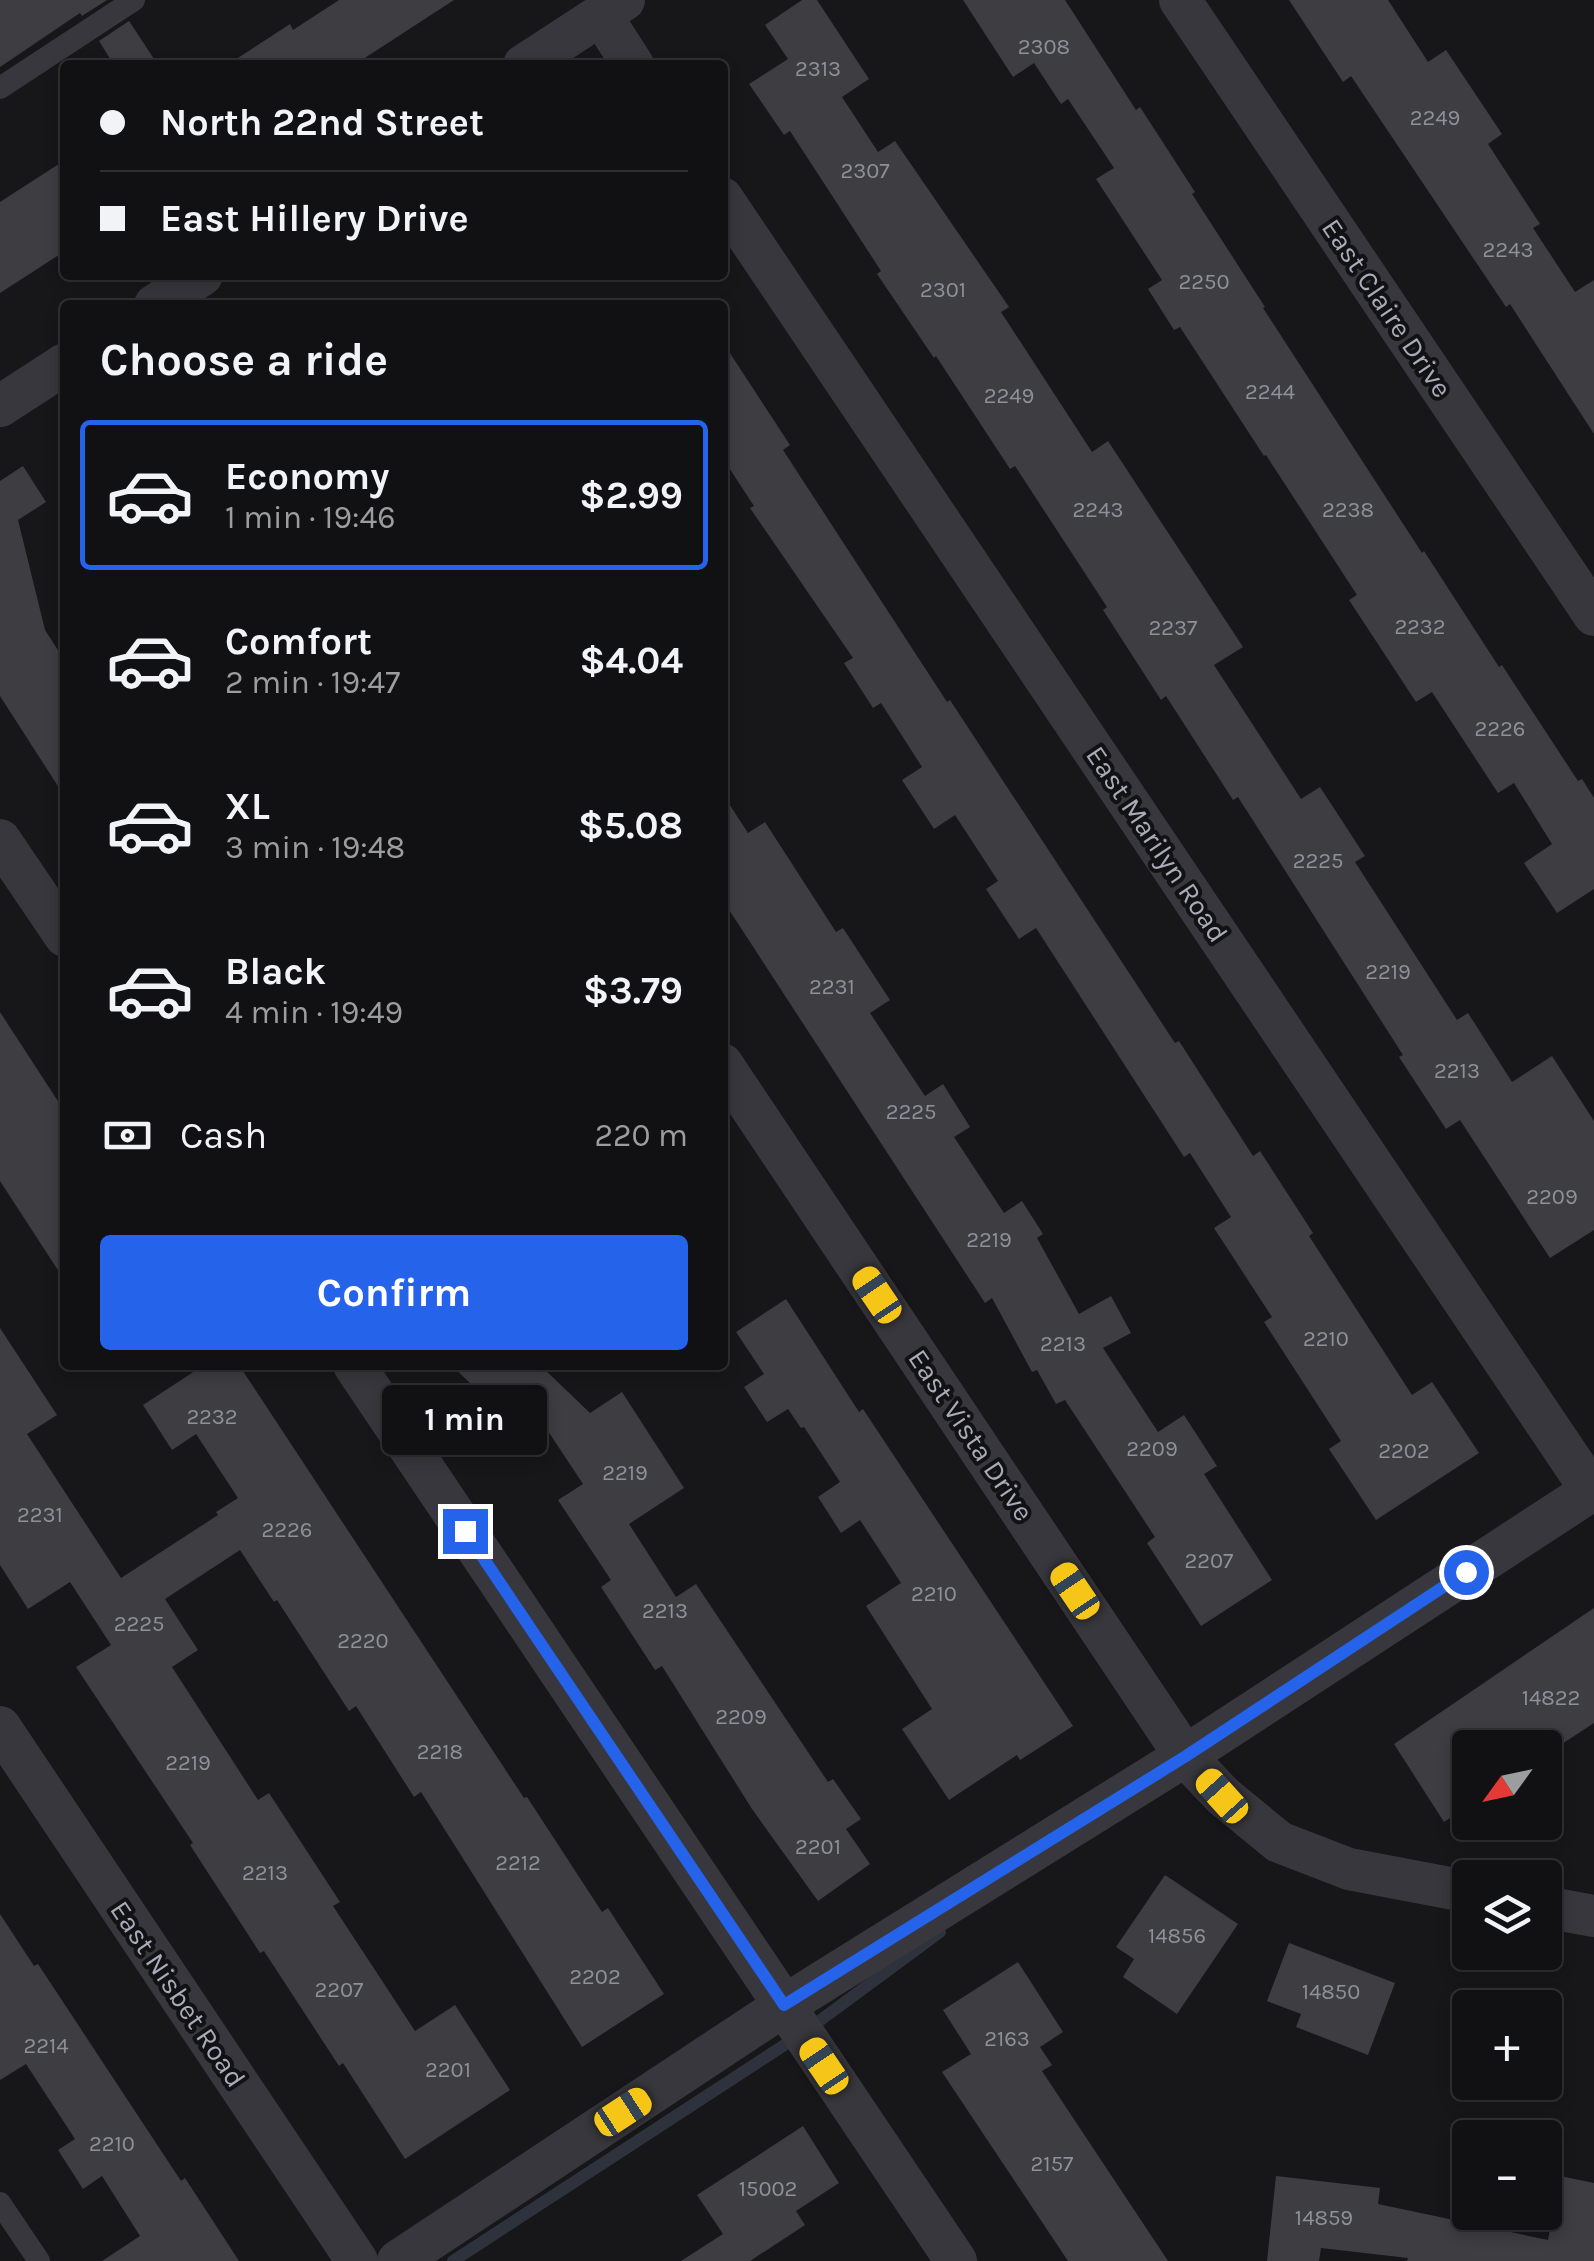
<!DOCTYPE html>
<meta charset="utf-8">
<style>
:root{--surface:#111012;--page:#1a191b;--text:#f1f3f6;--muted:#9c9d9f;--line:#303032;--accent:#2563eb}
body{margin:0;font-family:Karla,sans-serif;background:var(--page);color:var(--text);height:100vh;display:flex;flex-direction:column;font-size:38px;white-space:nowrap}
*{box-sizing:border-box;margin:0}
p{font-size:32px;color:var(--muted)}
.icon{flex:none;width:55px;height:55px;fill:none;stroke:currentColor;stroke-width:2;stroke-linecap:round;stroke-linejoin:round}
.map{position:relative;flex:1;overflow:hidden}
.sheet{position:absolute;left:60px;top:300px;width:668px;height:1070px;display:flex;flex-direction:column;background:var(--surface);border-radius:10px;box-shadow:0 5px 15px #0003,0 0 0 2px var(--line)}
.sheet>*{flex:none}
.banner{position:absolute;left:60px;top:60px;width:668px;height:220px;border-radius:10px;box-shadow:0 5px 15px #0003,0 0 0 2px var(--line);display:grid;align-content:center;height:220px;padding:0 40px;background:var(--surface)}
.needle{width:65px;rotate:237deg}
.tools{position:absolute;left:1452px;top:1730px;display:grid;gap:20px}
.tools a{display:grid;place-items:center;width:110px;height:110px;border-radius:10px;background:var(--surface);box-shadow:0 5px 15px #0003,0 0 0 2px var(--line);font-size:50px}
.end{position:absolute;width:45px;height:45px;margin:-22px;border:12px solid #2563eb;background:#fff;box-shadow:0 0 0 5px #fff}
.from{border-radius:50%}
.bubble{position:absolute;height:70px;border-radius:10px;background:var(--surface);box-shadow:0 5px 15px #0003,0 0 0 2px var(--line);font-size:32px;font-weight:700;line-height:70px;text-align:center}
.car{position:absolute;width:30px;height:60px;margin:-30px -15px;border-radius:12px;box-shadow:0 0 8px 2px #0007;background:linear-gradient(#f5c518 24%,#345 0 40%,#f5c518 0 76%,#345 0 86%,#f5c518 0)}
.banner b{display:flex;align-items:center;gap:35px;height:95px;font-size:38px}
.banner b+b{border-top:2px solid var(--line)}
.banner i{width:25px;height:25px;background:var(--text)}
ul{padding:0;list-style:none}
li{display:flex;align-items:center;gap:30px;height:150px;margin:0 20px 15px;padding:0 20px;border:5px solid transparent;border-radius:10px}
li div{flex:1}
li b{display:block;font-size:38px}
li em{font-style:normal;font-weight:700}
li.selected{border-color:var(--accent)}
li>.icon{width:90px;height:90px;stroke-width:1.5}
h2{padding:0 40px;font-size:45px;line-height:120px}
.pay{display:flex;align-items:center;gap:25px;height:110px;padding:0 40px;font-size:38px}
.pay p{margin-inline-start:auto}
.cta{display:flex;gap:20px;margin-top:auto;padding:20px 40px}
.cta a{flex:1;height:115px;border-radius:10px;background:var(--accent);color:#fff;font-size:40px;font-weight:700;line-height:115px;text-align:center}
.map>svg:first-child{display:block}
</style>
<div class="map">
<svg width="1594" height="2261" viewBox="0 0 1594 2261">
<rect width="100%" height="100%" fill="#171618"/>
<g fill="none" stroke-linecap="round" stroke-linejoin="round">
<!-- stream -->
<polyline stroke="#2d323c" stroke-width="12" points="453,2261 803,2033 940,1932"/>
</g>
<!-- building -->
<g fill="#3e3e42">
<polygon points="0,0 107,0 82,16 80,13 0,67"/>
<polygon points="339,0 454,0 354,65 227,65 290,24 293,30"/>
<polygon points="802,0 817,0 869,79 842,97 878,152 895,141 1009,307 1001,312 1092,452 1108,441 1243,647 1214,665 1301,799 1320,787 1365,856 1355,862 1457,1020 1468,1013 1512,1082 1552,1056 1594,1121 1594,1230 1550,1258 1460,1120 1446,1129 1399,1057 1403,1055 1238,797 1233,800 1166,696 1161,700 1103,610 1107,607 1015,466 1010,469 936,356 934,358 877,274 881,271 790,131 784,135 749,84 788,59 765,25"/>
<polygon points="963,0 1065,0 1136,110 1140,107 1195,192 1192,194 1265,307 1263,308 1422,553 1424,551 1499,667 1502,665 1578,781 1582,779 1594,798 1594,889 1557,913 1524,863 1552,844 1514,783 1498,793 1432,692 1416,702 1349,600 1357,595 1266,455 1264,456 1180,327 1174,330 1148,289 1162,280 1096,179 1114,168 1068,99 1061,104 1034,63 1013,77"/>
<polygon points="1289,0 1388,0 1428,62 1446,50 1502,134 1488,144 1540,224 1533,228 1575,292 1594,280 1594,434 1510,304 1506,307 1351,76 1343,82"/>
<polygon points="129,21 158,65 114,65 99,41"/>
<polygon points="65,160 65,251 0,293 0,202"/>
<polygon points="722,341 790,445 783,450 947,702 950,700 1175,1043 1179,1041 1253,1156 1260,1151 1313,1233 1309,1236 1412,1395 1432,1382 1479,1453 1376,1520 1329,1449 1341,1441 1264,1322 1272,1317 1214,1228 1231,1217 1190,1153 1184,1157 1036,928 1019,939 986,889 998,881 955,815 934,829 902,780 922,767 881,703 873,708 844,663 853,658 750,508 754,506 722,457"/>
<polygon points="23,466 46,502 18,520 45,630 65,661 65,797 0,696 0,481"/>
<polygon points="722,793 748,833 765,822 836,932 843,928 890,1000 870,1013 925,1096 943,1084 970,1127 954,1137 1004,1213 1022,1201 1043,1234 1037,1238 1079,1314 1111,1296 1131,1333 1103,1348 1158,1432 1184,1415 1217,1466 1204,1474 1272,1580 1201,1626 1147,1543 1155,1537 1065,1400 1056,1404 1037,1370 1032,1372 992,1298 985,1303 722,899"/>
<polygon points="0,1012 65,1112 65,1281 0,1181"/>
<polygon points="786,1299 859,1412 863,1409 1073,1726 1020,1760 1017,1755 949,1800 902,1729 932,1709 866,1606 901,1583 860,1520 841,1533 818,1497 840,1482 804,1427 801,1428 788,1409 767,1422 744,1387 764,1374 736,1332"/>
<polygon points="0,1328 57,1415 27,1434 121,1578 218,1515 216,1512 238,1498 196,1434 172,1450 143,1405 204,1365 239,1365 524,1798 527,1797 602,1912 608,1908 664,1994 582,2047 421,1792 414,1797 356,1706 349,1711 277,1600 274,1602 240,1550 165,1599 198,1650 172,1667 258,1800 269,1793 340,1902 333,1906 415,2031 455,2005 510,2090 405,2159 343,2063 339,2066 264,1951 260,1953 190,1845 193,1843 76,1667 111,1645 70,1582 28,1609 0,1565"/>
<polygon points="451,1365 540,1365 590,1413 622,1392 684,1488 629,1524 676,1597 696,1584 828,1782 833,1779 861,1819 846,1829 870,1864 818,1901 752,1809 662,1666 655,1670 601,1587 611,1580 558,1500 583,1484 538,1416 522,1432"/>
<polygon points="1594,1608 1594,1723 1545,1755 1545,1748 1470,1748 1470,1805 1444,1822 1394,1744"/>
<polygon points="1165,1875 1238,1924 1177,2014 1123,1977 1134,1959 1116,1947"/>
<polygon points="0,1914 34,1966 38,1964 181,2181 185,2178 239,2261 102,2261 140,2236 102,2176 83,2189 58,2150 75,2139 26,2064 0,2080"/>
<polygon points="1289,1943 1395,1983 1368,2055 1296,2027 1301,2014 1267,2001"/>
<polygon points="1018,1962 1063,2032 1040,2047 1052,2065 1042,2071 1168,2261 1068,2261 942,2072 971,2054 943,2010"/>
<polygon points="803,2126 839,2183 796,2211 805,2225 750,2261 681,2261 723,2234 697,2195"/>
<polygon points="1276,2176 1380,2188 1378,2204 1548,2240 1560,2176 1594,2183 1594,2261 1407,2261 1408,2258 1321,2248 1319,2261 1267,2261"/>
</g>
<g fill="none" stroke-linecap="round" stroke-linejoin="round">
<!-- service -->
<g stroke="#37373d" stroke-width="22">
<polyline points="0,88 134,0"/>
<polyline points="0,2203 39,2261"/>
</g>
<!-- minor -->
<g stroke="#37373d" stroke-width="42">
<polyline points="1180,0 1594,615"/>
<polyline points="601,15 633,65"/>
<polyline points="524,65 624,0"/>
<polyline points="722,198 1591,1490"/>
<polyline points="155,305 202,275"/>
<polyline points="0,406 65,364"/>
<polyline points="0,840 65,936"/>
<polyline points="722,1064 1185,1756 1223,1796 1279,1842 1349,1869 1470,1892"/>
<polyline points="354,1365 956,2261"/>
<polyline points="0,1727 357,2261"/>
<polyline points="1545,1907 1594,1916"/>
<polyline points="398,2261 785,2005 1185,1756 1594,1489"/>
</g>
</g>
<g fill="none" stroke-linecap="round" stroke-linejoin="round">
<!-- route -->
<polyline stroke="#2563eb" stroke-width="12" points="465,1531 784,2005 1186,1756 1466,1572"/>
</g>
<g text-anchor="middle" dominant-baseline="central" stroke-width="8" stroke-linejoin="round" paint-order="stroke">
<!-- number labels -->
<g font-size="22" fill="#8e909a">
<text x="1044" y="47">2308</text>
<text x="818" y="69">2313</text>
<text x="1435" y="118">2249</text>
<text x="865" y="171">2307</text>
<text x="1508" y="250">2243</text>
<text x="1204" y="282">2250</text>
<text x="943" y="290">2301</text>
<text x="1270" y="392">2244</text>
<text x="1009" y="396">2249</text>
<text x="1098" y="510">2243</text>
<text x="1348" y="510">2238</text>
<text x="1420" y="627">2232</text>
<text x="1173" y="628">2237</text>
<text x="1500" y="729">2226</text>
<text x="1318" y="861">2225</text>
<text x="1388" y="972">2219</text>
<text x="832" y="987">2231</text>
<text x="1457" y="1071">2213</text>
<text x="911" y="1112">2225</text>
<text x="1552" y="1197">2209</text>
<text x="989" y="1240">2219</text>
<text x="1326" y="1339">2210</text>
<text x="1063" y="1344">2213</text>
<text x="212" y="1417">2232</text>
<text x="1152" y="1449">2209</text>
<text x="1404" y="1451">2202</text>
<text x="625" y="1473">2219</text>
<text x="40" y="1515">2231</text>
<text x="287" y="1530">2226</text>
<text x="1209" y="1561">2207</text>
<text x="934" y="1594">2210</text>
<text x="665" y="1611">2213</text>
<text x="139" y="1624">2225</text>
<text x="363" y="1641">2220</text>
<text x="1551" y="1698">14822</text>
<text x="741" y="1717">2209</text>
<text x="440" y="1752">2218</text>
<text x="188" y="1763">2219</text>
<text x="818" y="1847">2201</text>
<text x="518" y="1863">2212</text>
<text x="265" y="1873">2213</text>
<text x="1177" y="1936">14856</text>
<text x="595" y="1977">2202</text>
<text x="339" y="1990">2207</text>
<text x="1331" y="1992">14850</text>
<text x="1007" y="2039">2163</text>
<text x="46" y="2046">2214</text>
<text x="448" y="2070">2201</text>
<text x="112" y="2144">2210</text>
<text x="1052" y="2164">2157</text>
<text x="768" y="2189">15002</text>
<text x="1324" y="2218">14859</text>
</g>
<!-- street labels -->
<g font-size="28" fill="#a9abb8" stroke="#121113">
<text transform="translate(1387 308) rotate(56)">East Claire Drive</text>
<text transform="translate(1157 844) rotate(56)">East Marilyn Road</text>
<text transform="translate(971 1435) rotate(56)">East Vista Drive</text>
<text transform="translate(178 1994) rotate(56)">East Nisbet Road</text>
</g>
</g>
</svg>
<div class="tools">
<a><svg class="needle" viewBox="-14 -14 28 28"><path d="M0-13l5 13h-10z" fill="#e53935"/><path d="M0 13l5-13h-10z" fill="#9c9d9f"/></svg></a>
<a><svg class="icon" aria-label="layers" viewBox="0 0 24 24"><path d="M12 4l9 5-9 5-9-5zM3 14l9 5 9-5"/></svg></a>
<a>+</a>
<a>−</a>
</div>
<i class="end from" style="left:1466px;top:1572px"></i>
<i class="end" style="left:465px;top:1531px"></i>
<div class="bubble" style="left:382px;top:1385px;width:165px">1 min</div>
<i class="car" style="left:877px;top:1295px;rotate:326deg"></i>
<i class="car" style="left:1075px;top:1591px;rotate:326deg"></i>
<i class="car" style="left:1222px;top:1796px;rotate:318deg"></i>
<i class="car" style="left:824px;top:2066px;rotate:326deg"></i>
<i class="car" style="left:623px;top:2112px;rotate:57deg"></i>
<div class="banner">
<b><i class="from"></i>North 22nd Street</b>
<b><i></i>East Hillery Drive</b>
</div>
<section class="sheet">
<h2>Choose a ride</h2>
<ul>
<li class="selected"><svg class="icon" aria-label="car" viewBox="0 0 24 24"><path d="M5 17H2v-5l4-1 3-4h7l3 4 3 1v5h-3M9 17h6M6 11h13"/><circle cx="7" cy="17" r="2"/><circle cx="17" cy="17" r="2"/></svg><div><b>Economy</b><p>1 min · 19:46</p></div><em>$2.99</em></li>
<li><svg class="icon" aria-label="car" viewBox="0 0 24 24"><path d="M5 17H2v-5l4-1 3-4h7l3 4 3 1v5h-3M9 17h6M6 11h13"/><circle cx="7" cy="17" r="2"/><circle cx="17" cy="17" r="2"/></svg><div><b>Comfort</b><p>2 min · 19:47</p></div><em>$4.04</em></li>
<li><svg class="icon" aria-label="car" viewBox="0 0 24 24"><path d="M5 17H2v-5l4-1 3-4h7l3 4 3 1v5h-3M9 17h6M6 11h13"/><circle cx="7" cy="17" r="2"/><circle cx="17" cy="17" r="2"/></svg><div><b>XL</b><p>3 min · 19:48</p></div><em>$5.08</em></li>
<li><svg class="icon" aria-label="car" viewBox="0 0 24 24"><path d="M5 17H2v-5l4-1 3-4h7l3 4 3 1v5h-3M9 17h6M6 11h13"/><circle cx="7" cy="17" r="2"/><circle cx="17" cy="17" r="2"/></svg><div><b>Black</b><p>4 min · 19:49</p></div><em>$3.79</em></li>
</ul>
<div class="pay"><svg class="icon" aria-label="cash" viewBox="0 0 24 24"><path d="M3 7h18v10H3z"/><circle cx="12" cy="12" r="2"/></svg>Cash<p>220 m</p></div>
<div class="cta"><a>Confirm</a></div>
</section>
</div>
